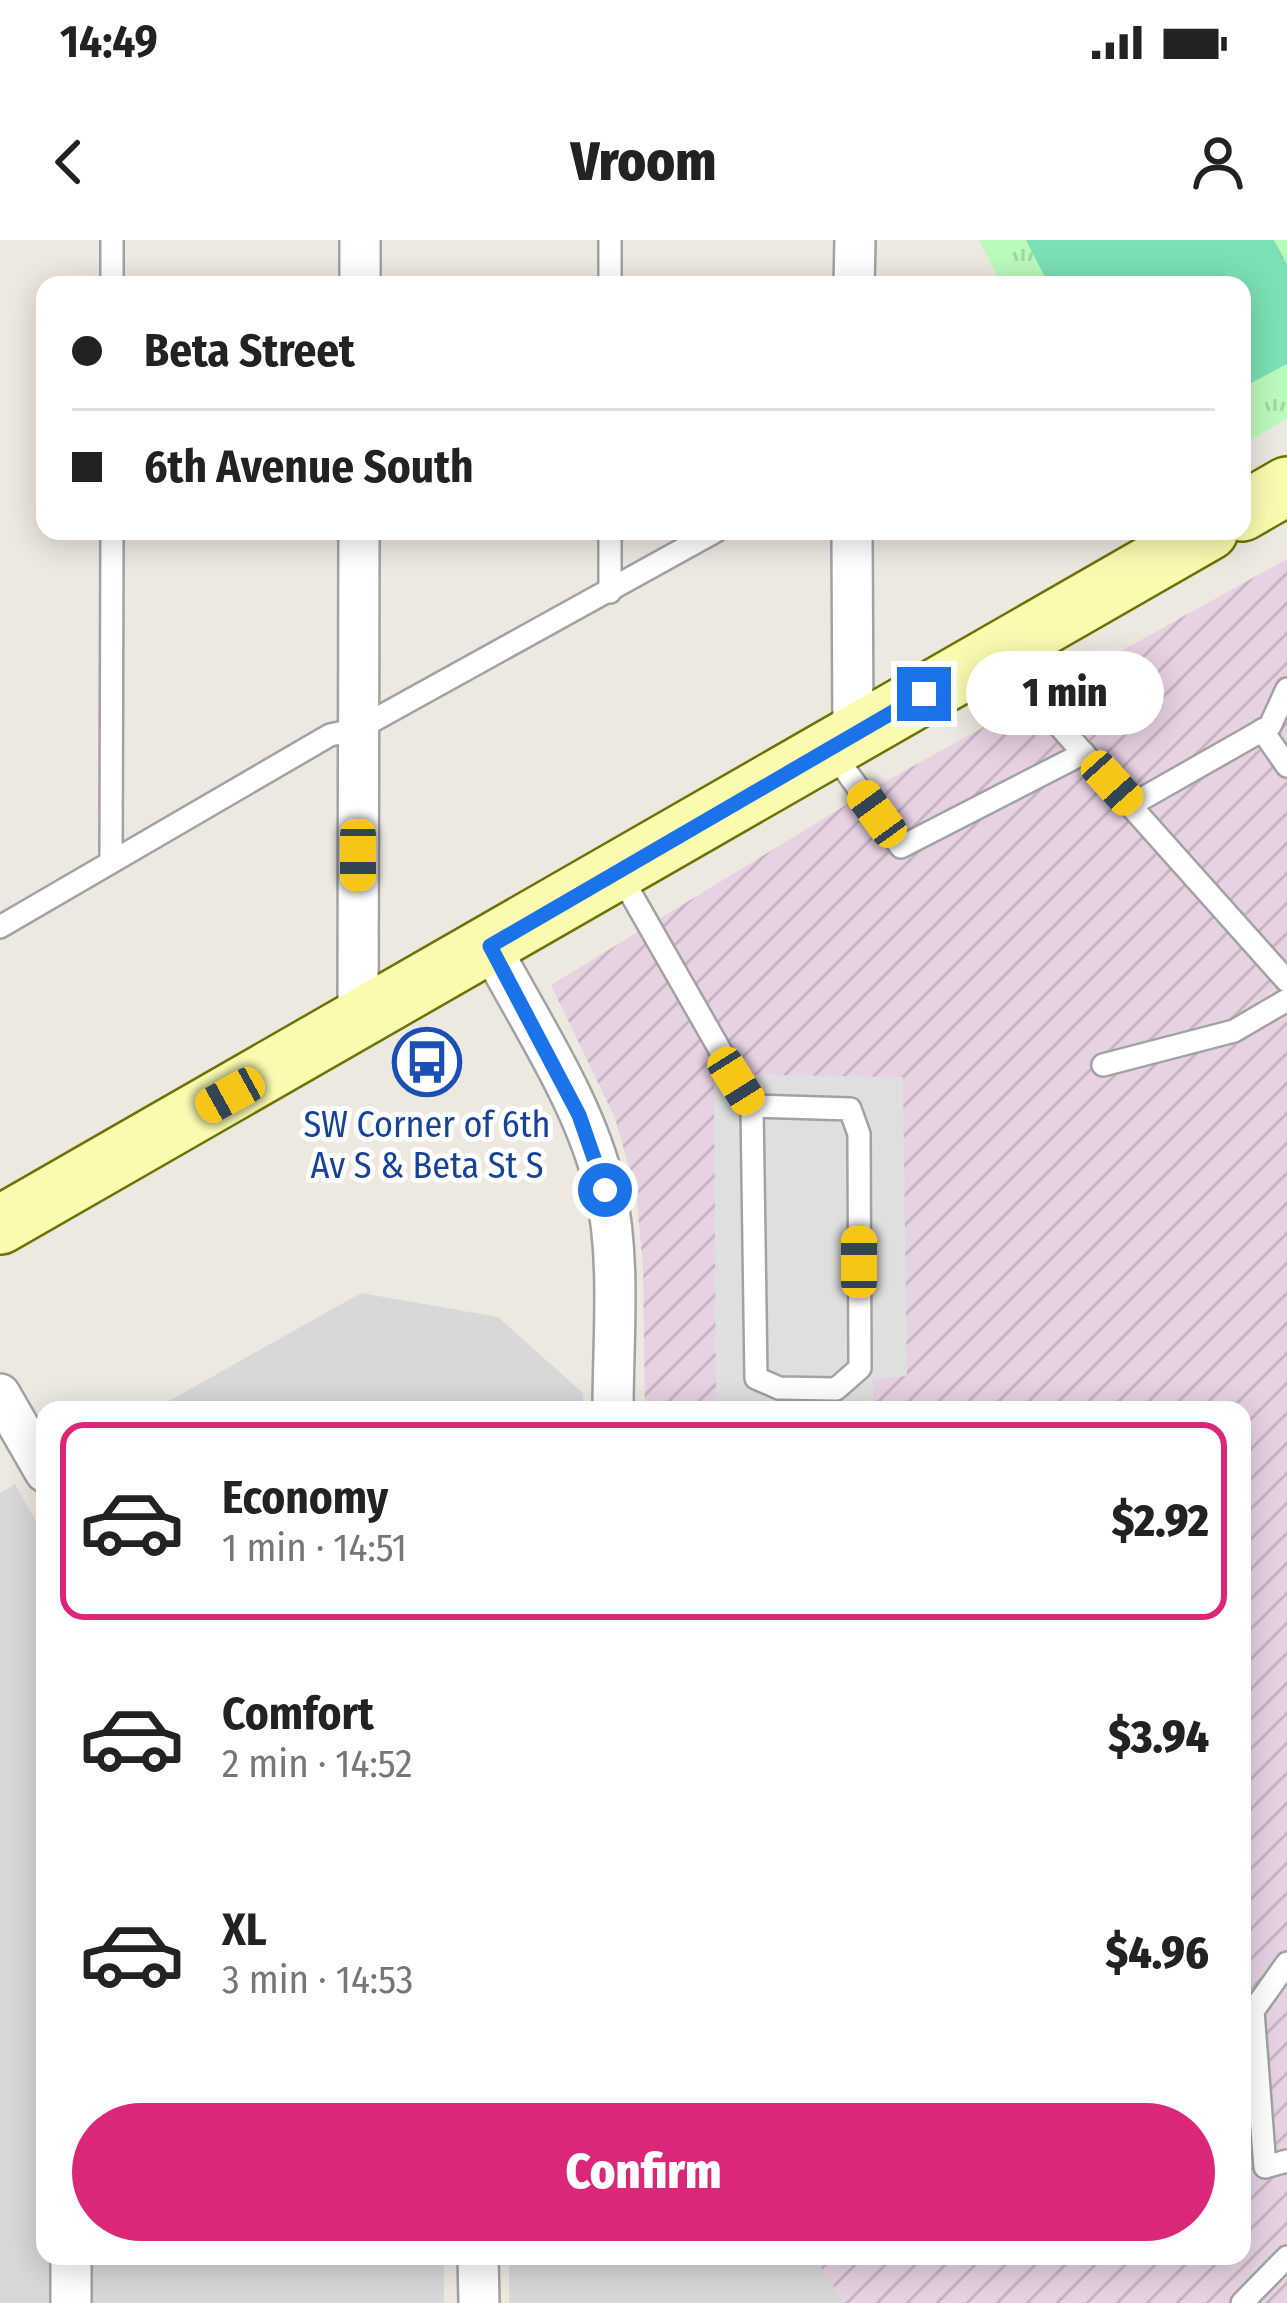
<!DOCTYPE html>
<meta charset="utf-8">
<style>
:root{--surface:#fff;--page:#f6f6f6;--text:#222;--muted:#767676;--line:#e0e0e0;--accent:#db2777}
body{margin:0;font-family:"Fira Sans Condensed",sans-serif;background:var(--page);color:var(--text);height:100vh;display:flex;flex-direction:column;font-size:45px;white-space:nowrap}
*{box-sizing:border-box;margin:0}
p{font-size:39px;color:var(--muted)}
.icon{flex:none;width:66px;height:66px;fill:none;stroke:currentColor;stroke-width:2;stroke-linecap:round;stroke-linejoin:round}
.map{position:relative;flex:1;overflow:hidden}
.panel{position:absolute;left:36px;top:1161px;width:1215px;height:864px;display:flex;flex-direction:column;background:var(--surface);border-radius:24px;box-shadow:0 6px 30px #0003}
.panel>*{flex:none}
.guide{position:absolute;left:36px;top:36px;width:1215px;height:264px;border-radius:24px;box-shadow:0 6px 30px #0003;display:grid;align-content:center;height:264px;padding:0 36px;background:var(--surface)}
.end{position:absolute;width:54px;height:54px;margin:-27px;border:15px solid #1a73e8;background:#fff;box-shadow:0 0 0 6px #fff}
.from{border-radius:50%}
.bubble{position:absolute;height:84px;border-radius:42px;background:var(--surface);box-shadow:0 6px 30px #0003;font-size:39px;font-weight:800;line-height:84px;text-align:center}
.car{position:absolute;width:36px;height:72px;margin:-36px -18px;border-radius:15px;box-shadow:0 0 9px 3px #0007;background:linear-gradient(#f5c518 24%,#345 0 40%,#f5c518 0 76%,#345 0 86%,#f5c518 0)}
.guide b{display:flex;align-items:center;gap:42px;height:114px;font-size:45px}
.guide b+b{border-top:3px solid var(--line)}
.guide i{width:30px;height:30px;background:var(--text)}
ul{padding:21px 0 0;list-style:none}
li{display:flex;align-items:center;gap:36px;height:198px;margin:0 24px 18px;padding:0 12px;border:6px solid transparent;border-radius:24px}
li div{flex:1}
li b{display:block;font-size:45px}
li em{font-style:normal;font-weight:800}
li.current{border-color:var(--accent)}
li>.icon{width:108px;height:108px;stroke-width:1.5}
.action{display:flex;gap:24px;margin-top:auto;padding:24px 36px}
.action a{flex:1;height:138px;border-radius:72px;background:var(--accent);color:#fff;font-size:48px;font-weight:800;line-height:138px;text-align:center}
.status{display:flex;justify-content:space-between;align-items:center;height:84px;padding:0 60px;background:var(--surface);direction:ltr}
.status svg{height:33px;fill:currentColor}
header{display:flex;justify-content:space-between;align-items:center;height:156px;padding:0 36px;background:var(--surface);font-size:54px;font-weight:800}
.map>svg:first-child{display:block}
</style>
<div class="status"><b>14:49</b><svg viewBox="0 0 49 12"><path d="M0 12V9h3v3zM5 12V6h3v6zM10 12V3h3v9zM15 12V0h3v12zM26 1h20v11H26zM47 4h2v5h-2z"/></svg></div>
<header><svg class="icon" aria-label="back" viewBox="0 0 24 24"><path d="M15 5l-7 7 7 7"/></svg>Vroom<svg class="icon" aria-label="person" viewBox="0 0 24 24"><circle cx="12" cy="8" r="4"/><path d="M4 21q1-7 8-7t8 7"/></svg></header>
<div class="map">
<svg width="1287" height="2063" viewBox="0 0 1287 2063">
<defs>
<pattern id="industrial-furrows" width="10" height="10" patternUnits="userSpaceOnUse" patternTransform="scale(3)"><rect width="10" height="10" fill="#e7d2e4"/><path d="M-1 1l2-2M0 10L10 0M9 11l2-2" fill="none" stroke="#c6b4c3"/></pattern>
<pattern id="park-tufts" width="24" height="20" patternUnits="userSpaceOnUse" patternTransform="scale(3)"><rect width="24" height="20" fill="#bafabb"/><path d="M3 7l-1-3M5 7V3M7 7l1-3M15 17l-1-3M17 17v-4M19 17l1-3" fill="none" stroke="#9fd6a0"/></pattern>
</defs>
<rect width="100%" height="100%" fill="#ede8e0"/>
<!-- residential -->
<g fill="#d9d8d8">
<polygon points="361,1053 498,1077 583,1153 584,1170 153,1170"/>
<polygon points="15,1244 45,1297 45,2016 444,2016 444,2063 0,2063 0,1253"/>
<polygon points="509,2016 813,2016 845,2063 509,2063"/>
</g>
<!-- industrial -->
<polygon fill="url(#industrial-furrows)" points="1287,319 1287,2063 845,2063 813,2016 1242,2016 1242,1170 645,1170 643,1026 636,952 615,878 551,745 872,549"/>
<!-- park -->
<polygon fill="url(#park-tufts)" points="979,0 1287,0 1287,179 1242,205 1242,45 1002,45"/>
<!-- pitch -->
<polygon fill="#7be0b3" points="1026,0 1274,0 1287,24 1287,124 1242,148 1242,45 1049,45"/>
<!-- parking -->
<polygon fill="#dfdfdf" points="714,834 903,837 907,1136 873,1139 873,1168 716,1170"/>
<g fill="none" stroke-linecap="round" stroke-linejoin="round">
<!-- lane casing -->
<g stroke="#a2a2a2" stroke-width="26">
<g id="lane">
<polyline points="112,45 112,0"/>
<polyline points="610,45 610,0"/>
<polyline points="610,352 610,291"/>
<polyline points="995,414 1287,741"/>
<polyline points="1262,490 1287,526"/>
<polyline points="830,509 901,607 1084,513"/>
<polyline points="1131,565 1270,486 1287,449"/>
<polyline points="111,622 112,291"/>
<polyline points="619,633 752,866 756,1138 779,1148 836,1149 860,1128 859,894 850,869 752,866"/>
<polyline points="0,687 330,495 358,489 716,291"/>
<polyline points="1103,825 1234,791 1287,760"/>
<polyline points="1287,1723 1253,1771 1265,1927 1287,1921"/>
<polyline points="1242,2063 1287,2017"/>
</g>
</g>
<!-- street casing -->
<g stroke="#a2a2a2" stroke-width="44">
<g id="street">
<polyline points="360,45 360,0"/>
<polyline points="854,45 855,0"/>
<polyline points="852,291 853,495"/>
<path d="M490 706C531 784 585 863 605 948 621 1019 613 1098 613 1170"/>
<polyline points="358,783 359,291"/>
<polyline points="0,1154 45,1232"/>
<polyline points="71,2016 71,2063"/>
<polyline points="478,2016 479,2063"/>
</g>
</g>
<!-- secondary casing -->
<g stroke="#6d7302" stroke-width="62">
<g id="secondary">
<polyline points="1242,272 1287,246"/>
<polyline points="0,985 1209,291"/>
</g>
</g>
<!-- lane -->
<use href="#lane" stroke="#fff" stroke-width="21"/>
<!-- street -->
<use href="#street" stroke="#fff" stroke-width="39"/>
<!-- secondary -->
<use href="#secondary" stroke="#fbfbb0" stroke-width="57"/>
</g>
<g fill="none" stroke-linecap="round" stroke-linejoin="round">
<!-- route -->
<polyline stroke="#1a73e8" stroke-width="15" points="605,950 579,875 490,706 924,454"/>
</g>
<!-- icons -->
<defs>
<g id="bus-ring" transform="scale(3.45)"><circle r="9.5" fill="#fff" stroke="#1a4fb4" stroke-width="1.5"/><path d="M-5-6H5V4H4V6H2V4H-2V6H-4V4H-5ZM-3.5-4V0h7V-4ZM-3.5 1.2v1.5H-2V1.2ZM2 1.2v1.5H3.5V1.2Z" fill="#1a4fb4"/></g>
</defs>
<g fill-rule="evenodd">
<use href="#bus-ring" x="427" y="822"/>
</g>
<g text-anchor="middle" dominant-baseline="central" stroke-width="10" stroke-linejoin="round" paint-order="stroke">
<!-- transit labels -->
<g font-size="36" fill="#164399" stroke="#fff">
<text x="427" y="885">SW Corner of 6th<tspan x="427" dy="41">Av S &amp; Beta St S</tspan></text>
</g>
</g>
</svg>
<i class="end from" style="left:605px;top:950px"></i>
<i class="end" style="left:924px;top:454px"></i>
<div class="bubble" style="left:966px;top:411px;width:198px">1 min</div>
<i class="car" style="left:1112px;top:543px;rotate:138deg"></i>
<i class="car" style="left:877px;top:574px;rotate:324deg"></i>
<i class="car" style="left:358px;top:615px;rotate:180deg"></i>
<i class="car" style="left:736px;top:841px;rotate:148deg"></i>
<i class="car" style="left:230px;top:855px;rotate:241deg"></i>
<i class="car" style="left:859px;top:1022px;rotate:0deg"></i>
<div class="guide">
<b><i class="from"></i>Beta Street</b>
<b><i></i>6th Avenue South</b>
</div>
<section class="panel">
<ul>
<li class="current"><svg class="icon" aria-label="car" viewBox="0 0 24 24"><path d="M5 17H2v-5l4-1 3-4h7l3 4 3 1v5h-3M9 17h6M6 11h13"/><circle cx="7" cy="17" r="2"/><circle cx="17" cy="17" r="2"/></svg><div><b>Economy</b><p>1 min · 14:51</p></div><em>$2.92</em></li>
<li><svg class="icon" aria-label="car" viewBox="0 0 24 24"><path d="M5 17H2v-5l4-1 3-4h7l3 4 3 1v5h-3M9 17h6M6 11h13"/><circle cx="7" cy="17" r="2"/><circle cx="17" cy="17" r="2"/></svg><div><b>Comfort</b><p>2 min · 14:52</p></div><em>$3.94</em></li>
<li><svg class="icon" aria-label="car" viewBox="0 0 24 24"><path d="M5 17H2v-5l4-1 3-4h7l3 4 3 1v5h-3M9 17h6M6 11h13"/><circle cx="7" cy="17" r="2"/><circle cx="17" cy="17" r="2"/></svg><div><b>XL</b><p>3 min · 14:53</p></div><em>$4.96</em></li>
</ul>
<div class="action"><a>Confirm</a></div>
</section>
</div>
